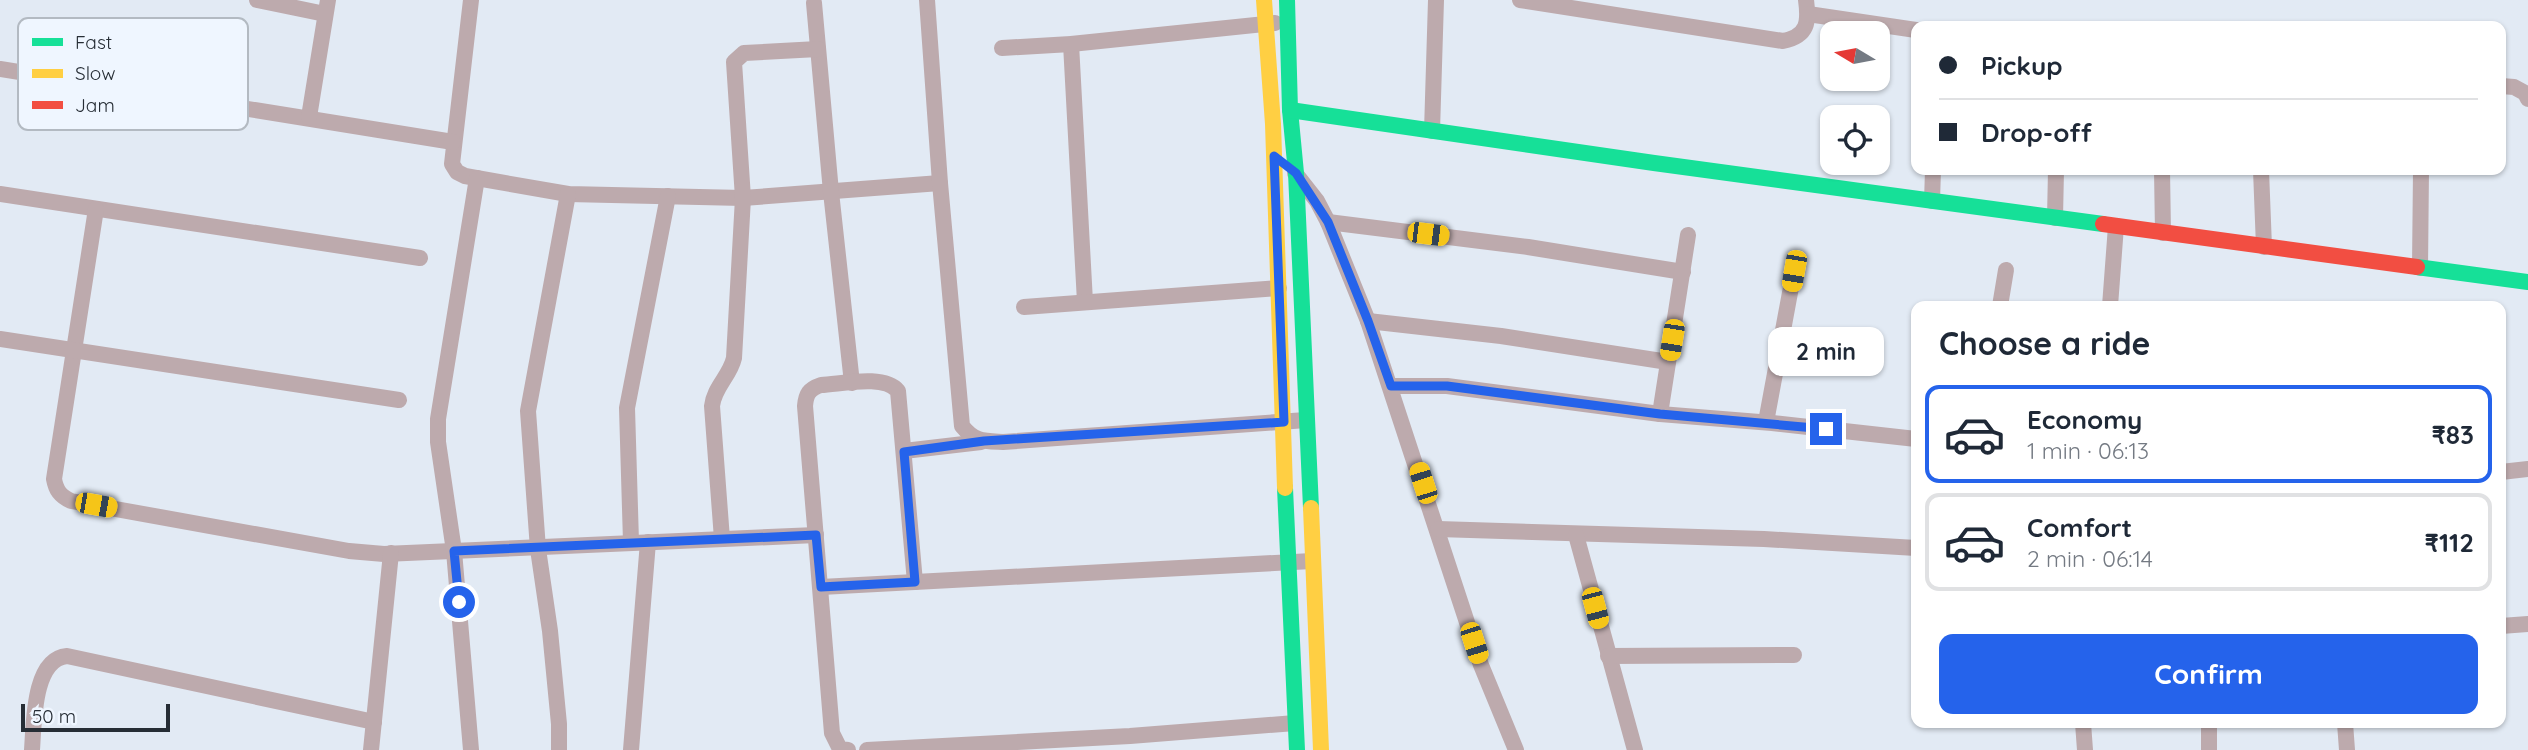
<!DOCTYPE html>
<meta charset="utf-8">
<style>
:root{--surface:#fff;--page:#f6f6f7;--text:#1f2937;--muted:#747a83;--line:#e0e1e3;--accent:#2563eb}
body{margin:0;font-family:Quicksand,sans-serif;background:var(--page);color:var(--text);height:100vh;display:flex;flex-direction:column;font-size:26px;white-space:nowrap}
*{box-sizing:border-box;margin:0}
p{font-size:23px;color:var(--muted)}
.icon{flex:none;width:38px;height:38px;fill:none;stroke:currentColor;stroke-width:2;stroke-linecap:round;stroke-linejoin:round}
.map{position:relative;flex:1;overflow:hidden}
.details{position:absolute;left:1911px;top:301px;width:595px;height:427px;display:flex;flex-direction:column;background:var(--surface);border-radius:14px;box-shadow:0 2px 5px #0004}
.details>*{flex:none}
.top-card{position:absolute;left:1911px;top:21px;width:595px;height:154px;border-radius:14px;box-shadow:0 2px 5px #0004;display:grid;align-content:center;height:154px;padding:0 28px;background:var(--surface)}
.needle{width:46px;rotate:280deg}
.controls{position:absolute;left:1820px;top:21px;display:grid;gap:14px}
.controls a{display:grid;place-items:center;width:70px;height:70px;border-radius:14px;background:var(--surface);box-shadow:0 2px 5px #0004;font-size:35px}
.scale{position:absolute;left:21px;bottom:18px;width:149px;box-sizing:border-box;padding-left:7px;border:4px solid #262d35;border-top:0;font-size:19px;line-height:24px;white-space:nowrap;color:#262d35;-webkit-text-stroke:5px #eff6ff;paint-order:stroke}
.end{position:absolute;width:32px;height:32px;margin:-16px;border:9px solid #2563eb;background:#fff;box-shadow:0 0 0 4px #fff}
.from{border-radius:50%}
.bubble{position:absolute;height:49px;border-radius:14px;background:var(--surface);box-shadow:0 2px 5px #0004;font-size:23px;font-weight:700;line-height:49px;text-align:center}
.car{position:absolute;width:21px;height:42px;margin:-21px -10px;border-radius:9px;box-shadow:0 0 5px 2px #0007;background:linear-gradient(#f5c518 24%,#345 0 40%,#f5c518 0 76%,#345 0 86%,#f5c518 0)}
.top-card b{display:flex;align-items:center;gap:24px;height:66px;font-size:26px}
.top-card b+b{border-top:2px solid var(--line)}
.top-card i{width:18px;height:18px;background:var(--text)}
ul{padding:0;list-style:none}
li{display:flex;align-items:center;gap:21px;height:98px;margin:0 14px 10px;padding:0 14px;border:4px solid var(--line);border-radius:14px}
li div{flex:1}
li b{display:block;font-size:26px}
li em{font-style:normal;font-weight:700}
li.on{border-color:var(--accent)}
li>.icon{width:63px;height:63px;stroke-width:1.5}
h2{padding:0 28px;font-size:32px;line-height:84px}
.cta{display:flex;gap:14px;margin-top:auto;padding:14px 28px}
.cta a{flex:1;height:80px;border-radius:14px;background:var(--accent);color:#fff;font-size:28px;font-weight:700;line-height:80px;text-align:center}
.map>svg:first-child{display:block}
</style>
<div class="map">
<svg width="2528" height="750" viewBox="0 0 2528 750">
<rect width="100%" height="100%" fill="#e2eaf4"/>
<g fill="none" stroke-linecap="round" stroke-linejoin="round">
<!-- street -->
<g stroke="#bdaaad" stroke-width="16">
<polyline points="257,0 325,14"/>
<polyline points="471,0 452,164 457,172 465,176 568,194 743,198 940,183"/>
<path d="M927 0 940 183 962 426C975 442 983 441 1003 442L1306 420"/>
<path d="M1520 0 1783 41C1808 36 1809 22 1806 0"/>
<polyline points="814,3 831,192 852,383"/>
<polyline points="1808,14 1916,30"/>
<polyline points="1071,44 1085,302"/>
<polyline points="1002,48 1071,44 1275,23"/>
<polyline points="0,69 453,142"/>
<polyline points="2501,86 2514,87 2525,93 2528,99"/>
<polyline points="309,117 328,0"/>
<polyline points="1432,131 1436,0"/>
<polyline points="2162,170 2163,233"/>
<polyline points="2261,170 2264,247"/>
<polyline points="1295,173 1317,201 1328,222 1368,321 1481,665 1516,750"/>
<polyline points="0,194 420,258"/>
<polyline points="1932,201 1933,170"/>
<path d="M96 209 54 479C56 490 60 496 71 501L349 551 384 554 816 535"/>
<polyline points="2055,218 2056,170"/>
<polyline points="1328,222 1528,247 1683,272"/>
<polyline points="2420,268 2421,170"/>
<polyline points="2000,306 2006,270"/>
<polyline points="2110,306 2116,226"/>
<polyline points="1024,307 1279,288"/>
<polyline points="1368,321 1501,336 1668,362"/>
<polyline points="0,339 399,400"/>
<polyline points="1391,386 1447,386 1660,414 1772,423 1916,439"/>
<polyline points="1660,414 1688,235"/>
<polyline points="1766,422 1794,271"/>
<polyline points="904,451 981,442"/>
<polyline points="2501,472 2528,469"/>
<polyline points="1438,529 1764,539 1916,548"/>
<polyline points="1576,535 1635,750"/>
<path d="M722 539 712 406C714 387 730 376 734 358L743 198 734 62 744 53 818 49"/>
<polyline points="631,542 627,408 668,196"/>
<polyline points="821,587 1312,561"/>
<polyline points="2501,626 2528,624"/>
<polyline points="1608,656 1794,655"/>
<polyline points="2083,723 2085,750"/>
<polyline points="2345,723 2347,750"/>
<path d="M32 750C34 723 33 659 67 656L374 722"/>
<polyline points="371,750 391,553"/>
<polyline points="471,750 454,551 438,442 438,419 477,178"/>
<polyline points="559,750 559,724 550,631 538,549 528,411 568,194"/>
<polyline points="631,750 648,542"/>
<path d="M848 750 840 749 832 733 805 406C806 394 809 389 821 385 842 384 884 374 898 391L915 582"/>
<polyline points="867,750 1130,736 1295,723"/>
<polyline points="2209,750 2209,723"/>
</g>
<!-- fast -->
<g stroke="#16e098" stroke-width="16">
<polyline points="1287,0 1290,110 1296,173 1311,508"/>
<polyline points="1290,110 1654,163 2103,224"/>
<polyline points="2417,267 2528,282"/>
<polyline points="1285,488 1297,750"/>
</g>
<!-- slow -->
<g stroke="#ffcf43" stroke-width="16">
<polyline points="1264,0 1273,124 1285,488"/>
<polyline points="1311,508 1321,750"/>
</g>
<!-- jam -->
<polyline stroke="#f24e42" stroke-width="16" points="2103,224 2417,267"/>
</g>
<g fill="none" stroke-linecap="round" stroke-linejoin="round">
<!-- route -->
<polyline stroke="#2563eb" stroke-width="9" points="459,602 454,551 816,535 821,587 915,582 904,452 984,441 1284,422 1274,156 1296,173 1328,222 1368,321 1391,386 1447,386 1660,414 1826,429"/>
</g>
<!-- legend -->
<rect x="18" y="18" width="230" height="112" rx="10" fill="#eff6ff" stroke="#b3bac2" stroke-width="2"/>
<rect x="32" y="38" width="31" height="8" fill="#16e098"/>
<rect x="32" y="69" width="31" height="9" fill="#ffcf43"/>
<rect x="32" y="101" width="31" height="8" fill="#f24e42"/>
<g font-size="19" fill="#262d35">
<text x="75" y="49">Fast</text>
<text x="75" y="80">Slow</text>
<text x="75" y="112">Jam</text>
</g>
</svg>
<div class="controls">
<a><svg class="needle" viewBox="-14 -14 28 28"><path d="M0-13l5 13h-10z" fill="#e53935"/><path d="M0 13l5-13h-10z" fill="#747a83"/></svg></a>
<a><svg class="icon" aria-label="locate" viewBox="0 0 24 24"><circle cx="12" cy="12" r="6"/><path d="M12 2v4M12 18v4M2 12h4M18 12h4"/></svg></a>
</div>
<div class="scale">50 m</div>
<i class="end from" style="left:459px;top:602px"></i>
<i class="end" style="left:1826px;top:429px"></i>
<div class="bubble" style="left:1768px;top:327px;width:116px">2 min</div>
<i class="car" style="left:1428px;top:234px;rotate:97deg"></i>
<i class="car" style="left:1794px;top:271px;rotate:190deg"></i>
<i class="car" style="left:1672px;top:340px;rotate:189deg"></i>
<i class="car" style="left:1423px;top:483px;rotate:342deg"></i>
<i class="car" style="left:96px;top:505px;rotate:100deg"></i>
<i class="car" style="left:1595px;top:608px;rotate:165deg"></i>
<i class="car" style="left:1474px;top:643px;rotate:162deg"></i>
<div class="top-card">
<b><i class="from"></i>Pickup</b>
<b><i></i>Drop-off</b>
</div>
<section class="details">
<h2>Choose a ride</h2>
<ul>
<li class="on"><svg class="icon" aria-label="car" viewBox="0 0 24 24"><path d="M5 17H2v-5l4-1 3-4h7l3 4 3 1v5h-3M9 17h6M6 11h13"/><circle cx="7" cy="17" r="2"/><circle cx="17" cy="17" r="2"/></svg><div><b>Economy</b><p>1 min · 06:13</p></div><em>₹83</em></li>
<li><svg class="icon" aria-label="car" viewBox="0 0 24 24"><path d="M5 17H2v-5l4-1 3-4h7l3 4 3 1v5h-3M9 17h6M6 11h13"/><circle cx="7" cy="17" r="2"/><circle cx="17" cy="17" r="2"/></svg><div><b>Comfort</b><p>2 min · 06:14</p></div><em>₹112</em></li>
</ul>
<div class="cta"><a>Confirm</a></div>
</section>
</div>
